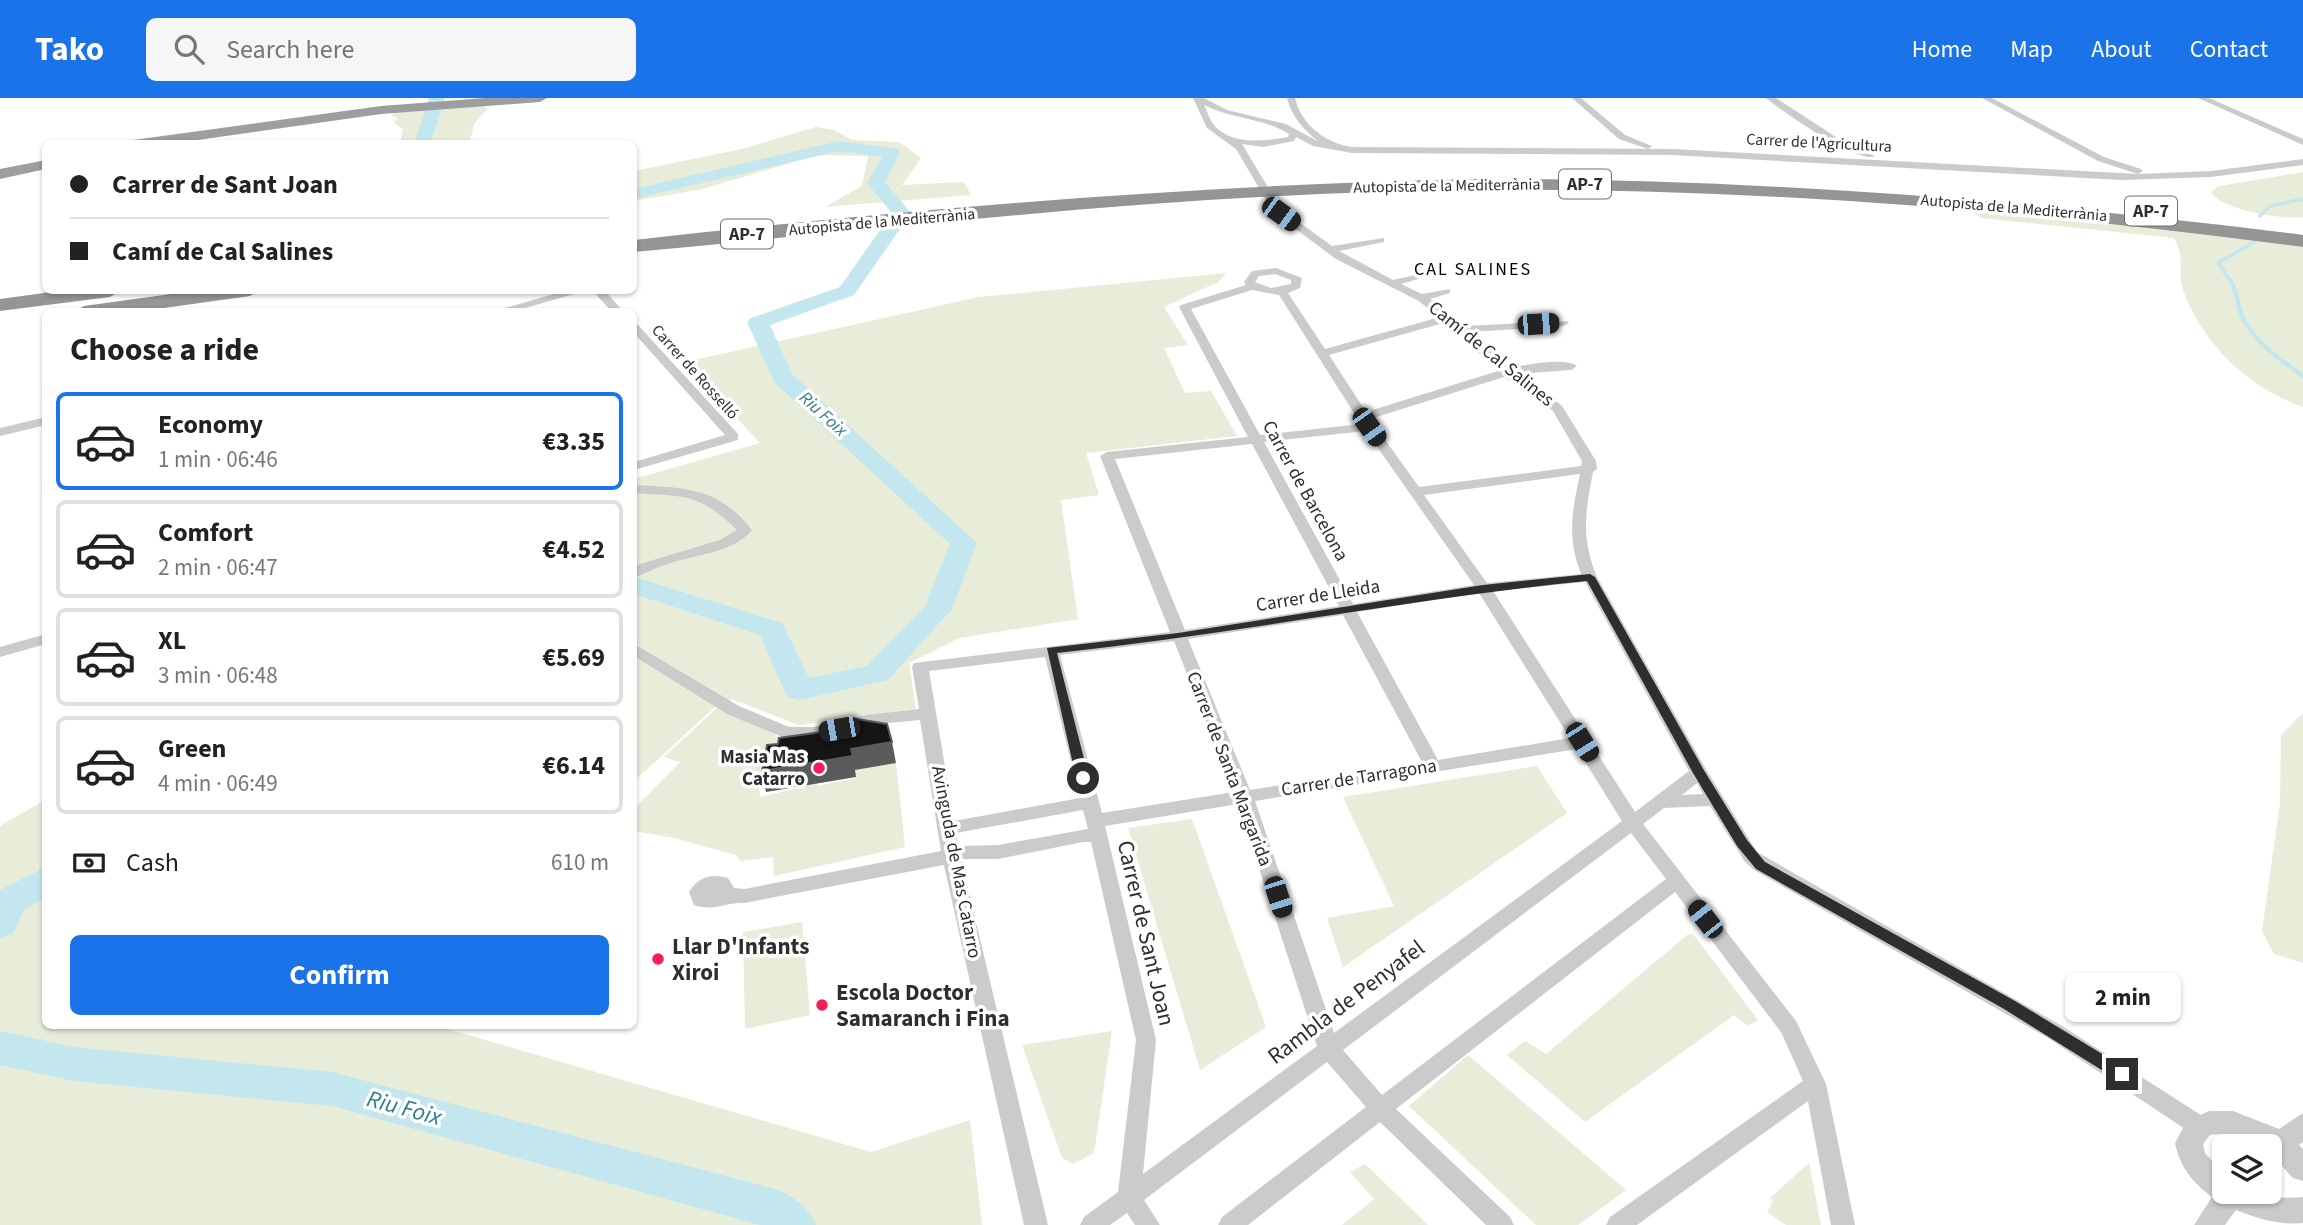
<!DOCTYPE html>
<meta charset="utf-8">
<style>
:root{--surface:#fff;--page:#f6f6f6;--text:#222;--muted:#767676;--line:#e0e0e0;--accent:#1a73e8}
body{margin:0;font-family:"Source Sans 3",sans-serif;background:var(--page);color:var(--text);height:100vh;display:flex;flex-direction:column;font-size:26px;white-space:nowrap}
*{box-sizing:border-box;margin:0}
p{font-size:23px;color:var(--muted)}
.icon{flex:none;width:38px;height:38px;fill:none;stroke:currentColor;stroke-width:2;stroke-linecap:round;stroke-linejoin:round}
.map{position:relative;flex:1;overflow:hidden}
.drawer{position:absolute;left:42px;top:210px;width:595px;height:721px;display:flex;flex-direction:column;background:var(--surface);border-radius:10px;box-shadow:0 2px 5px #0004}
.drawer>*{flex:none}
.hud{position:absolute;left:42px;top:42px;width:595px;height:154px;border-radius:10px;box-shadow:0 2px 5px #0004;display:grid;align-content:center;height:154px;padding:0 28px;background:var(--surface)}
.fabs{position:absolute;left:2212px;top:1036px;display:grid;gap:14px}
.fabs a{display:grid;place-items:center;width:70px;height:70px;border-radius:10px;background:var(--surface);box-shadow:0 2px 5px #0004;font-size:35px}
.end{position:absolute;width:32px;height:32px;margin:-16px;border:9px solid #2e2e2e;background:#fff;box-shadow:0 0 0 4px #fff}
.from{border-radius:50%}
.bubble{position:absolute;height:49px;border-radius:10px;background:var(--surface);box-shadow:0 2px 5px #0004;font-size:23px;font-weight:700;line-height:49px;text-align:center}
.car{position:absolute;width:21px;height:42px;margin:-21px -10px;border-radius:9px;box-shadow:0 0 5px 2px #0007;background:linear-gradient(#222 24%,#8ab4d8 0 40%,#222 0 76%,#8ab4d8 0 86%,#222 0)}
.hud b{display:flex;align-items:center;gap:24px;height:66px;font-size:26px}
.hud b+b{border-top:2px solid var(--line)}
.hud i{width:18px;height:18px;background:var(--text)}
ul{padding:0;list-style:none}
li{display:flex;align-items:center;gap:21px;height:98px;margin:0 14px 10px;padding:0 14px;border:4px solid var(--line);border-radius:10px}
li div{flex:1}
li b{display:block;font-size:26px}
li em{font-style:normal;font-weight:700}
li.selected{border-color:var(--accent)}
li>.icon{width:63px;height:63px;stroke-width:1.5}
h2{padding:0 28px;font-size:32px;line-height:84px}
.pay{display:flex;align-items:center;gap:18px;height:77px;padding:0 28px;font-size:26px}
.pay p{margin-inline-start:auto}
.button{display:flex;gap:14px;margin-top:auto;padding:14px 28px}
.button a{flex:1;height:80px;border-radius:10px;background:var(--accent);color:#fff;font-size:28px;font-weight:700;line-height:80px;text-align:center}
header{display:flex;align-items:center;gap:42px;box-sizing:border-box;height:98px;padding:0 35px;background:var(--accent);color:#fff}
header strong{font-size:33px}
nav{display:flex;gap:38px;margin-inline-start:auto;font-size:24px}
.search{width:490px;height:63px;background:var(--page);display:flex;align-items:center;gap:18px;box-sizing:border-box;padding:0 24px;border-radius:10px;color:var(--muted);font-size:26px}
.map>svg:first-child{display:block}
</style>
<header>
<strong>Tako</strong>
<div class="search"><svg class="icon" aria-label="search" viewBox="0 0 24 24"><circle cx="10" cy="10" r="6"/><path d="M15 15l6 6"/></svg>Search here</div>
<nav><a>Home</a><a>Map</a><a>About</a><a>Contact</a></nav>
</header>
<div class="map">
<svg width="2303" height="1127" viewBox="0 0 2303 1127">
<rect width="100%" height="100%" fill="#fff"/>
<!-- green -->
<g fill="#e7edd9">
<polygon points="483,7 487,11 474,26 470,43 473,45 400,45 403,31 394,25 398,20 392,18 393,14"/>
<polygon points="816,29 834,32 852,42 899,44 921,60 902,87 964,84 971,97 825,109 862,88 868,58 817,57 703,91 634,103 634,73 742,51"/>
<path d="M2303 74V119C2283 122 2221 112 2211 94L2219 88Z"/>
<path d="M1966 110 2303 148V309C2248 289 2204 248 2183 192 2177 174 2186 162 2174 140L1981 120Z"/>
<polygon points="1226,175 1218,184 1164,209 1188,247 1164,250 1185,295 1211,293 1237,338 1086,355 1099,397 1061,402 1078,521 959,540 909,565 916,611 799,627 731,601 716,608 634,683 634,381 760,345 685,264 979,199"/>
<polygon points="718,609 778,638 784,661 767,688 759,689 760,699 806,688 817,674 817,688 856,680 854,672 896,665 905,749 774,778 773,759 740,763 736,757 674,740 634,733 634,711 680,664 664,659"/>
<polygon points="2303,615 2303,865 2274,856 2262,833 2280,705 2281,637"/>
<polygon points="1537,668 1567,715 1343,869 1327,820 1394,808 1343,699"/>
<polygon points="45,702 46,928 437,928 871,1054 970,1022 982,1127 0,1127 0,728"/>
<polygon points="1192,721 1266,929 1200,972 1128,730"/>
<polygon points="802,824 810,917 745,931 743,834"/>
<polygon points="1693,836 1758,922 1748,928 1734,917 1585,1024 1507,957 1525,943 1546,956 1687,837"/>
<polygon points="1112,933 1094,1055 1073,1066 1062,1060 1022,947"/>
<polygon points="1468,957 1626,1092 1578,1127 1536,1127 1409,1008"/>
<polygon points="1809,1065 1821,1127 1786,1127 1767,1114 1773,1104 1770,1100"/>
<polygon points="1365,1066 1428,1127 1342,1127 1374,1101 1350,1074"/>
</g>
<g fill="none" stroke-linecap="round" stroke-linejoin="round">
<!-- stream-far1 -->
<g stroke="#c4e6ee" stroke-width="3.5">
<polyline points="2260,118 2270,108 2303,101"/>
<polyline points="2231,184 2218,165 2254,144"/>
</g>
<!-- stream -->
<path stroke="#c4e6ee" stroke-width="4.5" d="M2230 182C2239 196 2237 211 2245 224 2258 247 2282 263 2303 278"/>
<!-- river -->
<g fill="#c4e6ee" fill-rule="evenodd">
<polygon points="429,0 445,0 430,46 414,46"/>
<polygon points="839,43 898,51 900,55 885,84 911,115 854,197 770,227 792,276 977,445 952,511 888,582 799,602 788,599 784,592 760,537 634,496 634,479 782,525 809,580 867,568 925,508 950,446 774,284 747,224 751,220 840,189 892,115 867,85 882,59 839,53 634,101 634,91"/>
<polygon points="46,769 46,799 24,812 13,836 0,840 0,792"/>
<path d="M0 933 74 949 332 974 775 1091C794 1098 807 1108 816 1127H760L332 1008 74 983 0 967Z"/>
</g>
<!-- minor -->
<g fill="#cbcbcb" fill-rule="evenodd">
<path d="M1193 0H1204L1227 12 1286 26 1319 44C1305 33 1291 18 1287 0H1295C1302 28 1326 45 1352 49L1672 51 2138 76 2098 63 1982 0H1992L2104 59 2141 71 2143 73 2138 76 2211 73 2303 61V67L2211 79 2122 82 1672 57 1352 55 1313 48 1296 39 1294 43 1263 49 1242 46 1281 111 1332 148 1384 140V144L1339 153 1393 182 1428 174V178L1401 186 1422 196 1450 191V195L1430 201 1463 228 1567 223 1569 225 1563 228 1470 234 1509 270C1525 267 1564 259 1577 268L1571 272 1517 276 1539 289 1562 308 1596 363 1597 371 1593 374C1585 414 1581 440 1597 479L1707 673 1757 754 2062 928 2207 1021 2210 1028 2207 1035 2199 1038 2191 1035 2048 940 1754 772 1745 764 1710 708 1664 710 1643 726 1796 923 1826 986 1855 1127H1831L1808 1003 1637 1127H1606L1610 1119 1803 983 1781 934 1675 794 1396 1011 1510 1119 1514 1127H1486L1380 1024 1248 1127H1218L1222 1119 1366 1009 1327 964 1144 1102 1160 1127H1135L1127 1115 1110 1127H1080L1084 1119 1118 1094 1136 942 1091 744H1083L998 761H961L1048 1127H1024L944 767 744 805C723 804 716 814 694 807L689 794C698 779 711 775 728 780L734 790 744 791 941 753 920 622 867 627 815 641H787L727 616 634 558V546L739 608 789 629H815L867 617 919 611 912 569 914 565 1170 534 1100 358 1107 354 1248 339 1179 209 1181 207 1246 187 1244 184 1252 173 1276 170 1302 180 1300 190 1288 195 1325 251 1440 219 1417 202 1336 161 1274 115 1236 51 1207 30ZM1204 7C1231 21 1264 20 1289 36L1288 39C1264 43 1232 48 1214 27 1210 22 1207 13 1204 7ZM1275 176 1291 182V186L1271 190 1255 184 1259 178ZM1252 192 1279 197 1361 326 1260 337 1191 211ZM1447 224 1498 273 1366 314 1329 257ZM1504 279 1531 295 1553 313 1582 363 1581 368 1419 389 1370 321ZM1366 333 1474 487 1353 506 1264 344ZM1252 346 1339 508 1185 532 1115 361ZM1580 376C1572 413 1567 440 1581 476L1487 485 1424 397ZM1585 484 1689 673 1635 714 1493 493ZM1479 495 1570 640 1438 662 1357 514ZM1343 517 1422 664 1250 692 1188 541ZM1174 543 1234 694 1102 715 1060 557ZM1045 559 1080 700 954 723 929 573ZM1577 651 1622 723 1334 935 1255 703ZM1697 685 1703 696 1682 697ZM1238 706 1317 948 1143 1076 1156 942 1105 728ZM1083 712 1088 731 998 747 958 748 956 735ZM1631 735 1666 781 1382 997 1343 952Z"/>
<polygon points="1572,0 1581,0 1625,37 1652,48 1648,51 1619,41"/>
<path d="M1766 0H1776L1842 43 1875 58C1860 67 1781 13 1766 0Z"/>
<polygon points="2198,0 2209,0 2303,41 2303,47"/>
<polygon points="568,192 588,192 511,214 491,214"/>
<polygon points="592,192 604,192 624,214 612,214"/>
<polygon points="634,226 638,227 738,336 738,342 634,372 634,364 725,337 634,235"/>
<polygon points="46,319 46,327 0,338 0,330"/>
<path d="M634 387C685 390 717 388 752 432 732 456 692 457 665 467 654 470 644 477 634 479V469L640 466 720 442 737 432C698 394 685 399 634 395Z"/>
<polygon points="46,536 46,546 0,559 0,549"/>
</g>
<!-- tertiary -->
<path fill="#cbcbcb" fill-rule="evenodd" d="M2209 1013H2233L2279 1031 2303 1015V1044L2299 1047 2303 1051V1083L2293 1080 2270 1055V1048C2249 1048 2233 1033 2210 1037L2203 1046 2205 1055 2224 1076V1094C2251 1094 2276 1102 2303 1099V1125C2278 1127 2259 1121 2236 1112L2225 1127H2194L2212 1099C2192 1084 2180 1069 2175 1045L2187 1023Z"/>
<!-- trunk -->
<g fill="#9e9e9e" fill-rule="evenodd">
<polygon points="485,0 547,0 540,4 381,16 169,46 126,46 133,42 381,8"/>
<polygon points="46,62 46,71 0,81 0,71"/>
</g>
<!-- motorway -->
<g fill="#959595" fill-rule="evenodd">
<path d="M1470 81C1749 80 2026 102 2303 137V149C2027 113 1751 89 1473 92 1192 94 912 128 634 154V142C911 111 1191 87 1470 81Z"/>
<polygon points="66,192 120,193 110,199 0,213 0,201"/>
<polygon points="200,192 260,192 250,198 135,214 74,214 84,208"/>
</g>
</g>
<!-- shaded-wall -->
<polygon fill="#5b5b5b" points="892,644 896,665 855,672 856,679 766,694 762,673 851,651"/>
<!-- building -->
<polygon fill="#151515" stroke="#5b5b5b" stroke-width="2" points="857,621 887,626 892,644 851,651 853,658 762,673 767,647 778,646 779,640 835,632 837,626 855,624"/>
<!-- route -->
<path fill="#2e2e2e" d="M1590 476 1595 479 1705 674 1747 742 1765 764 2015 903 2127 971V981H2116L2004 911 1756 771 1737 748 1693 675 1587 483C1409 501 1234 536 1057 555L1089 680 1083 684 1076 680 1047 550 1178 535 1483 487Z"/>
<!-- markers -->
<g fill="#f51f56" stroke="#fff" stroke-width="2.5">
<circle cx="819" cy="670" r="7"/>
<circle cx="658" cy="861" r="7"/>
<circle cx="822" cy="907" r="7"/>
</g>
<g text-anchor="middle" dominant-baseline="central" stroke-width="7" stroke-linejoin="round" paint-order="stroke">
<!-- far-street labels -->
<g font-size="16" fill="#2e2e2e" stroke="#fff">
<text transform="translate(1819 45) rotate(3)">Carrer de l'Agricultura</text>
<text transform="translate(1447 88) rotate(-1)">Autopista de la Mediterrània</text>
<text transform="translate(2014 110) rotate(5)">Autopista de la Mediterrània</text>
<text transform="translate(882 124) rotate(-5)">Autopista de la Mediterrània</text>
<text transform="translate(695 274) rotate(48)">Carrer de Rosselló</text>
</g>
<!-- shield labels -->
<g fill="#fff" stroke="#6d6d6d" stroke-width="2">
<rect x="1559" y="71.5" width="52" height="29" rx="5"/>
<rect x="2125" y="98.5" width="52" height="29" rx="5"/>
<rect x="721" y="121.5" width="52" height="29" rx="5"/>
</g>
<g font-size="18" font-weight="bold" fill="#2e2e2e">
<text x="1585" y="86">AP-7</text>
<text x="2151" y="113">AP-7</text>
<text x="747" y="136">AP-7</text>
</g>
<!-- far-neighbourhood labels -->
<g font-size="18" letter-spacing="2" fill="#000" stroke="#fff">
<text x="1473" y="171">CAL SALINES</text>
</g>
<!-- far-water labels -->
<g font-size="18" font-style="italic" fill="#327d90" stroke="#fff">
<text transform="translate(823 316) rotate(42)">Riu Foix</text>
</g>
<!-- street labels -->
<g font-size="19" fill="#2e2e2e" stroke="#fff">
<text transform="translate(1491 256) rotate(39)">Camí de Cal Salines</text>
<text transform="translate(1305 393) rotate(61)">Carrer de Barcelona</text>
<text transform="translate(1318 498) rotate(-9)">Carrer de Lleida</text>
<text transform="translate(1229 671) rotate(69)">Carrer de Santa Margarida</text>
<text transform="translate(1359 680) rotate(-9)">Carrer de Tarragona</text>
<text transform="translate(956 764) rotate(79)">Avinguda de Mas Catarro</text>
</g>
<!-- poi labels -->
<g font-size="19" font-weight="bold" fill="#2e2e2e" stroke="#fff" text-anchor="end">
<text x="805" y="659">Masia Mas<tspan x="805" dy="22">Catarro</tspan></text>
</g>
<!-- near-street labels -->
<g font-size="23" fill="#2e2e2e" stroke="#fff">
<text transform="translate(1146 835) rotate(77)">Carrer de Sant Joan</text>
<text transform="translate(1346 904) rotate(-37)">Rambla de Penyafel</text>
</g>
<!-- near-poi labels -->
<g font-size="23" font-weight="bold" fill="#2e2e2e" stroke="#fff" text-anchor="start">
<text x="672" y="848">Llar D'Infants<tspan x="672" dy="26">Xiroi</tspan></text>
<text x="836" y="894">Escola Doctor<tspan x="836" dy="26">Samaranch i Fina</tspan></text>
</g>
<!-- near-water labels -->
<g font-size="24" font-style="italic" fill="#327d90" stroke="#fff">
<text transform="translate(404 1010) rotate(15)">Riu Foix</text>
</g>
</g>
</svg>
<div class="fabs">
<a><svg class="icon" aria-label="layers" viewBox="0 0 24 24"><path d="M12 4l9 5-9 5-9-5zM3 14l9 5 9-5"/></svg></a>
</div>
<i class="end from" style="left:1083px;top:680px"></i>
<i class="end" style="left:2122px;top:976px"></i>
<div class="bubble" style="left:2065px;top:875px;width:116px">2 min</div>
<i class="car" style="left:1281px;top:116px;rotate:126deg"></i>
<i class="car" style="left:1538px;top:226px;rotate:86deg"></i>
<i class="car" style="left:1369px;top:329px;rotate:145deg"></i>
<i class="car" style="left:839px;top:631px;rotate:260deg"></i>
<i class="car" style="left:1582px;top:644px;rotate:148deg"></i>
<i class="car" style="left:1278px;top:799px;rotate:162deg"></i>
<i class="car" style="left:1705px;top:821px;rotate:322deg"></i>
<div class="hud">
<b><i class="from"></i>Carrer de Sant Joan</b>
<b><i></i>Camí de Cal Salines</b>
</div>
<section class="drawer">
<h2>Choose a ride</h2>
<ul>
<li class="selected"><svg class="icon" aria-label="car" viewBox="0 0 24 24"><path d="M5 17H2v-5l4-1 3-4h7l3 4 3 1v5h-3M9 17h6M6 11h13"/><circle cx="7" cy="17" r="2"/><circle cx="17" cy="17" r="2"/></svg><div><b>Economy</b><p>1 min · 06:46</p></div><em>€3.35</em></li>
<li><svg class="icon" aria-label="car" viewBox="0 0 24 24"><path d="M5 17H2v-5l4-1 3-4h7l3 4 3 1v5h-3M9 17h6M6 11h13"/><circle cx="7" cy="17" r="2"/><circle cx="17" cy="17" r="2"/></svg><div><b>Comfort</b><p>2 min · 06:47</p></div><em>€4.52</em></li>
<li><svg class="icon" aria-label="car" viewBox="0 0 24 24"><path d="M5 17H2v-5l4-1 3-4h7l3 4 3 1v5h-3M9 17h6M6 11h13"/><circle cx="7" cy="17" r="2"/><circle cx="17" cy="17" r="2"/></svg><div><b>XL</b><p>3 min · 06:48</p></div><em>€5.69</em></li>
<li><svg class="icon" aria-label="car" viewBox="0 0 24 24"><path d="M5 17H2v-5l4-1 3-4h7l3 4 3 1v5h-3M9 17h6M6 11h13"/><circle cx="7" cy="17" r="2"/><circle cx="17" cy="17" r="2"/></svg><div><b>Green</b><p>4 min · 06:49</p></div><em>€6.14</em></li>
</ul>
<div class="pay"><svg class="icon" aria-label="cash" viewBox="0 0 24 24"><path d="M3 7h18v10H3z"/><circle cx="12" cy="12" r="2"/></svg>Cash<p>610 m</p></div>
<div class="button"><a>Confirm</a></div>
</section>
</div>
